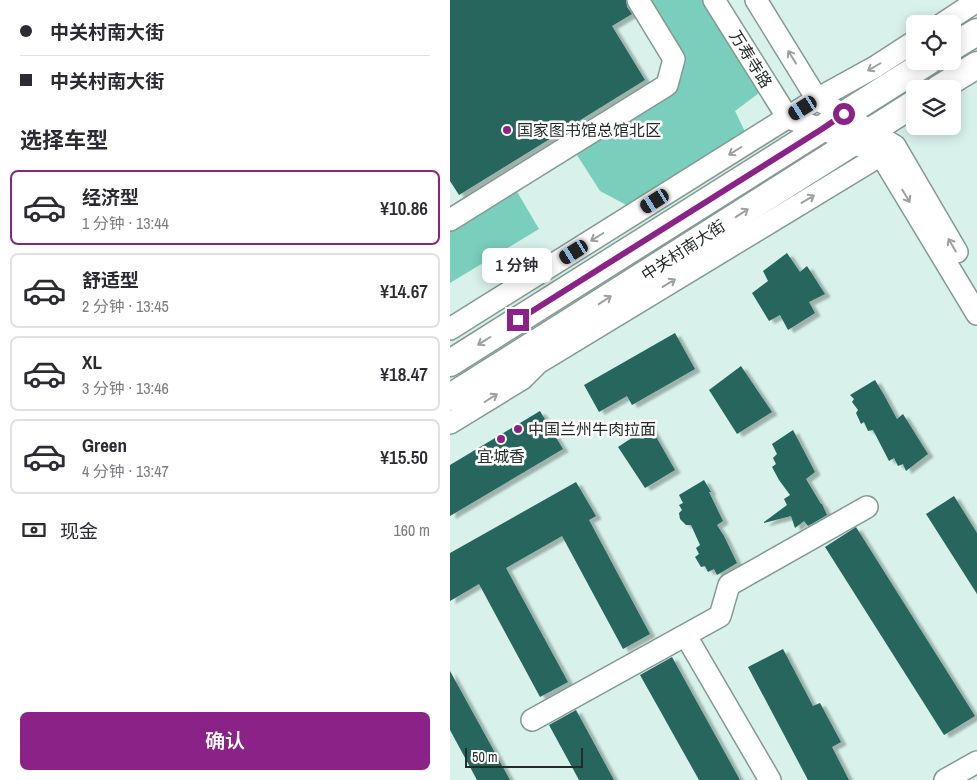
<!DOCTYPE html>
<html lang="zh">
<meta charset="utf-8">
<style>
:root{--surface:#fff;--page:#f7f7f7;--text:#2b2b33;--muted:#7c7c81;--line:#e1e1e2;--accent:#8a2287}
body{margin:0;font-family:"Archivo Narrow","Noto Sans SC",sans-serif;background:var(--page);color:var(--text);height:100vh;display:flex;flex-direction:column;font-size:19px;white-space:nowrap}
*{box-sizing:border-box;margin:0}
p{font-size:16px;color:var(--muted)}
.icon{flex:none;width:28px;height:28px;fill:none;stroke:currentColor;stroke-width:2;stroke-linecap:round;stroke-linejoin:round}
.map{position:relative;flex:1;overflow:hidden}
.sheet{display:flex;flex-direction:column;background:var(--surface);width:450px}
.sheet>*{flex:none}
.hud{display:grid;align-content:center;height:110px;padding:0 20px;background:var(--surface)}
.fabs{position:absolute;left:456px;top:15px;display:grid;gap:10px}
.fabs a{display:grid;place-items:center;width:55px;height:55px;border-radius:8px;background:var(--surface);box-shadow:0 2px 12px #0003;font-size:25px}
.scale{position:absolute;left:15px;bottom:12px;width:118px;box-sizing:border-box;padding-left:5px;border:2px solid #232c2a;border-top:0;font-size:14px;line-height:18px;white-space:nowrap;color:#232c2a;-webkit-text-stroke:4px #fff;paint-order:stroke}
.end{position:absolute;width:22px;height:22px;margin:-11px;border:6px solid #8a2287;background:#fff;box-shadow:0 0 0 2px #fff}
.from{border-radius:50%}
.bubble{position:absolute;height:35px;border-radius:8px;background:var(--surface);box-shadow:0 2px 12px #0003;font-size:16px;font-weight:600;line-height:35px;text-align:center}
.car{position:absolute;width:15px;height:30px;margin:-15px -8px;border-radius:6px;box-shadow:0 0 4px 1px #0007;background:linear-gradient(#222 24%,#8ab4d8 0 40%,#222 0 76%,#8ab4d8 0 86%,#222 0)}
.hud b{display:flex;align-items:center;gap:18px;height:48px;font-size:19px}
.hud b+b{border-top:1px solid var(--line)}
.hud i{width:12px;height:12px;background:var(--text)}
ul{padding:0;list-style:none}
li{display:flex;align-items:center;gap:15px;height:75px;margin:0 10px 8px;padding:0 10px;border:2px solid var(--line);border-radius:8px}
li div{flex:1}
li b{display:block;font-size:19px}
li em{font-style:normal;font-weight:600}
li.on{border-color:var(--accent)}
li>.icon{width:45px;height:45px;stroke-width:1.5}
h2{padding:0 20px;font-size:22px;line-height:60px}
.pay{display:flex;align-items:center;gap:12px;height:55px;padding:0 20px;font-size:19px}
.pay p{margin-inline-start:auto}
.button{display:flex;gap:10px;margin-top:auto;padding:10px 20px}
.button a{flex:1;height:58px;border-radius:8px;background:var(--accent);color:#fff;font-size:20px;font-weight:600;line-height:58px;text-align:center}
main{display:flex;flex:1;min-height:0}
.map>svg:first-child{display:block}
</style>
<main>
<section class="sheet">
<div class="hud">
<b><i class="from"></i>中关村南大街</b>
<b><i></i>中关村南大街</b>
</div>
<h2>选择车型</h2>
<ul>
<li class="on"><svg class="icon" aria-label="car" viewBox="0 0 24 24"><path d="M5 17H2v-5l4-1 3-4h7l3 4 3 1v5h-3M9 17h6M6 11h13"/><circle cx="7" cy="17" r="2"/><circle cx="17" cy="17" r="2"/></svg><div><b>经济型</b><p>1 分钟 · 13:44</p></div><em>¥10.86</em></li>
<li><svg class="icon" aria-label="car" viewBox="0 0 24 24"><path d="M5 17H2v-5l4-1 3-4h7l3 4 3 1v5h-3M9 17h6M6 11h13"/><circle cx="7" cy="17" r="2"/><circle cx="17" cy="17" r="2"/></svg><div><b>舒适型</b><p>2 分钟 · 13:45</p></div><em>¥14.67</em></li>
<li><svg class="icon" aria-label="car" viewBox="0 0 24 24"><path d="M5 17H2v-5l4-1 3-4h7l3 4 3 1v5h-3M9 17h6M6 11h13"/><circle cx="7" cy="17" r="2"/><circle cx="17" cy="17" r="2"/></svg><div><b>XL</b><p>3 分钟 · 13:46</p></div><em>¥18.47</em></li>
<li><svg class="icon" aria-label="car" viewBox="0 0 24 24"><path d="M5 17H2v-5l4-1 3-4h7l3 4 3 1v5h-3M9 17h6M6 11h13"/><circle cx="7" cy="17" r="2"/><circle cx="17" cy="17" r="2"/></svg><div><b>Green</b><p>4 分钟 · 13:47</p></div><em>¥15.50</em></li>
</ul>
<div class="pay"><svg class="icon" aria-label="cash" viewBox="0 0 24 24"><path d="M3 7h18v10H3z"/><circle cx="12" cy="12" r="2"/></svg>现金<p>160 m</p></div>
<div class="button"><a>确认</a></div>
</section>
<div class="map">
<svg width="527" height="780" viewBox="0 0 527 780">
<defs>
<filter id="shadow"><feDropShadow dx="5.5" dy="3" stdDeviation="1" flood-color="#0004"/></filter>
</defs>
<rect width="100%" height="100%" fill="#d8f1eb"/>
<!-- forest -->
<g fill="#79cebc">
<polygon points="199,0 257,0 313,90 285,111 297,136 184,209 150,191 127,155 222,89"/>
<polygon points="66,190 89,229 0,283 0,229"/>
</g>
<!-- building -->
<g fill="#25665b" filter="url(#shadow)">
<polygon points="0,0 176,0 177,7 182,14 162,26 195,80 9,195 0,181"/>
<polygon points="337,253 350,272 357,266 375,294 359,302 365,313 338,330 330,315 319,321 302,293 318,281 313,271"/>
<polygon points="225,333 245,369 182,405 177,396 149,412 134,385"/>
<polygon points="291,366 322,412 287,434 259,390"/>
<polygon points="425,380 434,395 447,419 453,414 478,454 456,471 453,464 448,466 444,458 439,461 423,430 418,431 414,422 411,424 406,413 408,410 402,402 404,399 400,395"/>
<polygon points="90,411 113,449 0,516 0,465"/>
<polygon points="200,426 225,470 195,488 168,447"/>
<polygon points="343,430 365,472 356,479 371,504 372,504 377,515 358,526 354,521 345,528 341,516 314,523 314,522 337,505 334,499 340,495 329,480 322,467 326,464 323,458 327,454 322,444"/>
<polygon points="254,480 261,492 259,492 273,521 267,525 274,536 287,563 267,575 264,569 258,572 255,566 251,567 245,557 249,554 246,548 250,545 241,525 236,525 230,519 229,513 232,510 229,505 233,503 229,495"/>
<polygon points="126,482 146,516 139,520 200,634 173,649 112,536 56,568 118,682 90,697 29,584 0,601 0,553"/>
<polygon points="504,496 527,533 527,594 476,514"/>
<polygon points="406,527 525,716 494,735 375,547"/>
<polygon points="333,649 363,706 370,703 391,742 382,747 399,780 358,780 298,667"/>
<polygon points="222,657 290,780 249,780 190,675"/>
<polygon points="0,671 60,780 27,780 0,730"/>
<polygon points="126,710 164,780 129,780 99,725"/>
</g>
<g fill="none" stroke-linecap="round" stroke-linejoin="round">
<!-- minor casing -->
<g stroke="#839a94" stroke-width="24">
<g id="minor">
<polyline points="264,0 338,118 372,129 431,155 527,314"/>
<polyline points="306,0 367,99 445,146 507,252"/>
<polyline points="492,24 527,1"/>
<polyline points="0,220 217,85 224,59 188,0"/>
<polyline points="0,329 367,99 425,67 465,41"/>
<polyline points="0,423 72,379 88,363 431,155"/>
<polyline points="236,636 320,780"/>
<polyline points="82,720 270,616 279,585 417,507"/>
<polyline points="495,780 527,762"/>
</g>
</g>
<!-- major casing -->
<g stroke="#839a94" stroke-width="29">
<g id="major">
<polyline points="502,47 527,32"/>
<polyline points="488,89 527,65"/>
<polyline points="0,363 479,61"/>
<polyline points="0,397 113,326 465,103"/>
</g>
</g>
<!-- minor -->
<use href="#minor" stroke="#fff" stroke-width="21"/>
<!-- major -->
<use href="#major" stroke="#fff" stroke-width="26"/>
</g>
<!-- one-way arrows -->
<defs><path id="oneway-shaft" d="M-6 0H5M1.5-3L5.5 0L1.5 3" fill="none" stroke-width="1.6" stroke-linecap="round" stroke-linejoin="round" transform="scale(1.25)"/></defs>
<g stroke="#9ca09f">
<use href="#oneway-shaft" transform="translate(342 57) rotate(-122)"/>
<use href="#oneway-shaft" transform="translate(424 67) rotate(150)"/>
<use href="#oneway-shaft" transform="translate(285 151) rotate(148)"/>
<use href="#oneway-shaft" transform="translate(456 196) rotate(59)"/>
<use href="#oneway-shaft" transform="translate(358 199) rotate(-31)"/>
<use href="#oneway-shaft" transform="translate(292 213) rotate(-33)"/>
<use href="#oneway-shaft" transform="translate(147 237) rotate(148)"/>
<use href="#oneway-shaft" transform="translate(502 245) rotate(-120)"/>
<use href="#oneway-shaft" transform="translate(219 283) rotate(-31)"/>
<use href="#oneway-shaft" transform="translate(155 300) rotate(-33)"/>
<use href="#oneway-shaft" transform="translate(34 341) rotate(148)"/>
<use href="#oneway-shaft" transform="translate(41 398) rotate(-32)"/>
</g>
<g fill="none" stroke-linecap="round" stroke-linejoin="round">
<!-- route -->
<polyline stroke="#8a2287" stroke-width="6" points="68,320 372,129 394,114"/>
</g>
<!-- markers -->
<g fill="#8a2287" stroke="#fff" stroke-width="2">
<circle cx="57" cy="130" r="5"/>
<circle cx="68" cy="429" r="5"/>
<circle cx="51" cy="439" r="5"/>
</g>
<g text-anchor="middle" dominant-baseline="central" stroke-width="5" stroke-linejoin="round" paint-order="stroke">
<!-- street labels -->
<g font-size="16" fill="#232c2a" stroke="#fff">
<text transform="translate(301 59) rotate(58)">万寿寺路</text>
<text transform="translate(233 250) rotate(-33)">中关村南大街</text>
</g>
<!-- poi labels -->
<g font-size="16" fill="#232c2a" stroke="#fff" text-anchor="start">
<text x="67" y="130">国家图书馆总馆北区</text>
<text x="78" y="429">中国兰州牛肉拉面</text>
<text x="51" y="456" text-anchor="middle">宜城香</text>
</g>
</g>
</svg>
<div class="fabs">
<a><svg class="icon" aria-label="locate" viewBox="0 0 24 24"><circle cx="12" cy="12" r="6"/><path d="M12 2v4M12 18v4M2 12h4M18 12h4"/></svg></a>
<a><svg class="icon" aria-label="layers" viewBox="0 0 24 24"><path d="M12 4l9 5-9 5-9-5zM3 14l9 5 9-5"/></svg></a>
</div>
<div class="scale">50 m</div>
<i class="end from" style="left:394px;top:114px"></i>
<i class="end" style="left:68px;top:320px"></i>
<div class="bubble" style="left:32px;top:248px;width:70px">1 分钟</div>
<i class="car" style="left:353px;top:108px;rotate:237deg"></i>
<i class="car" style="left:205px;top:201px;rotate:238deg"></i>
<i class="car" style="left:124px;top:252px;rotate:238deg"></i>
</div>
</main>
